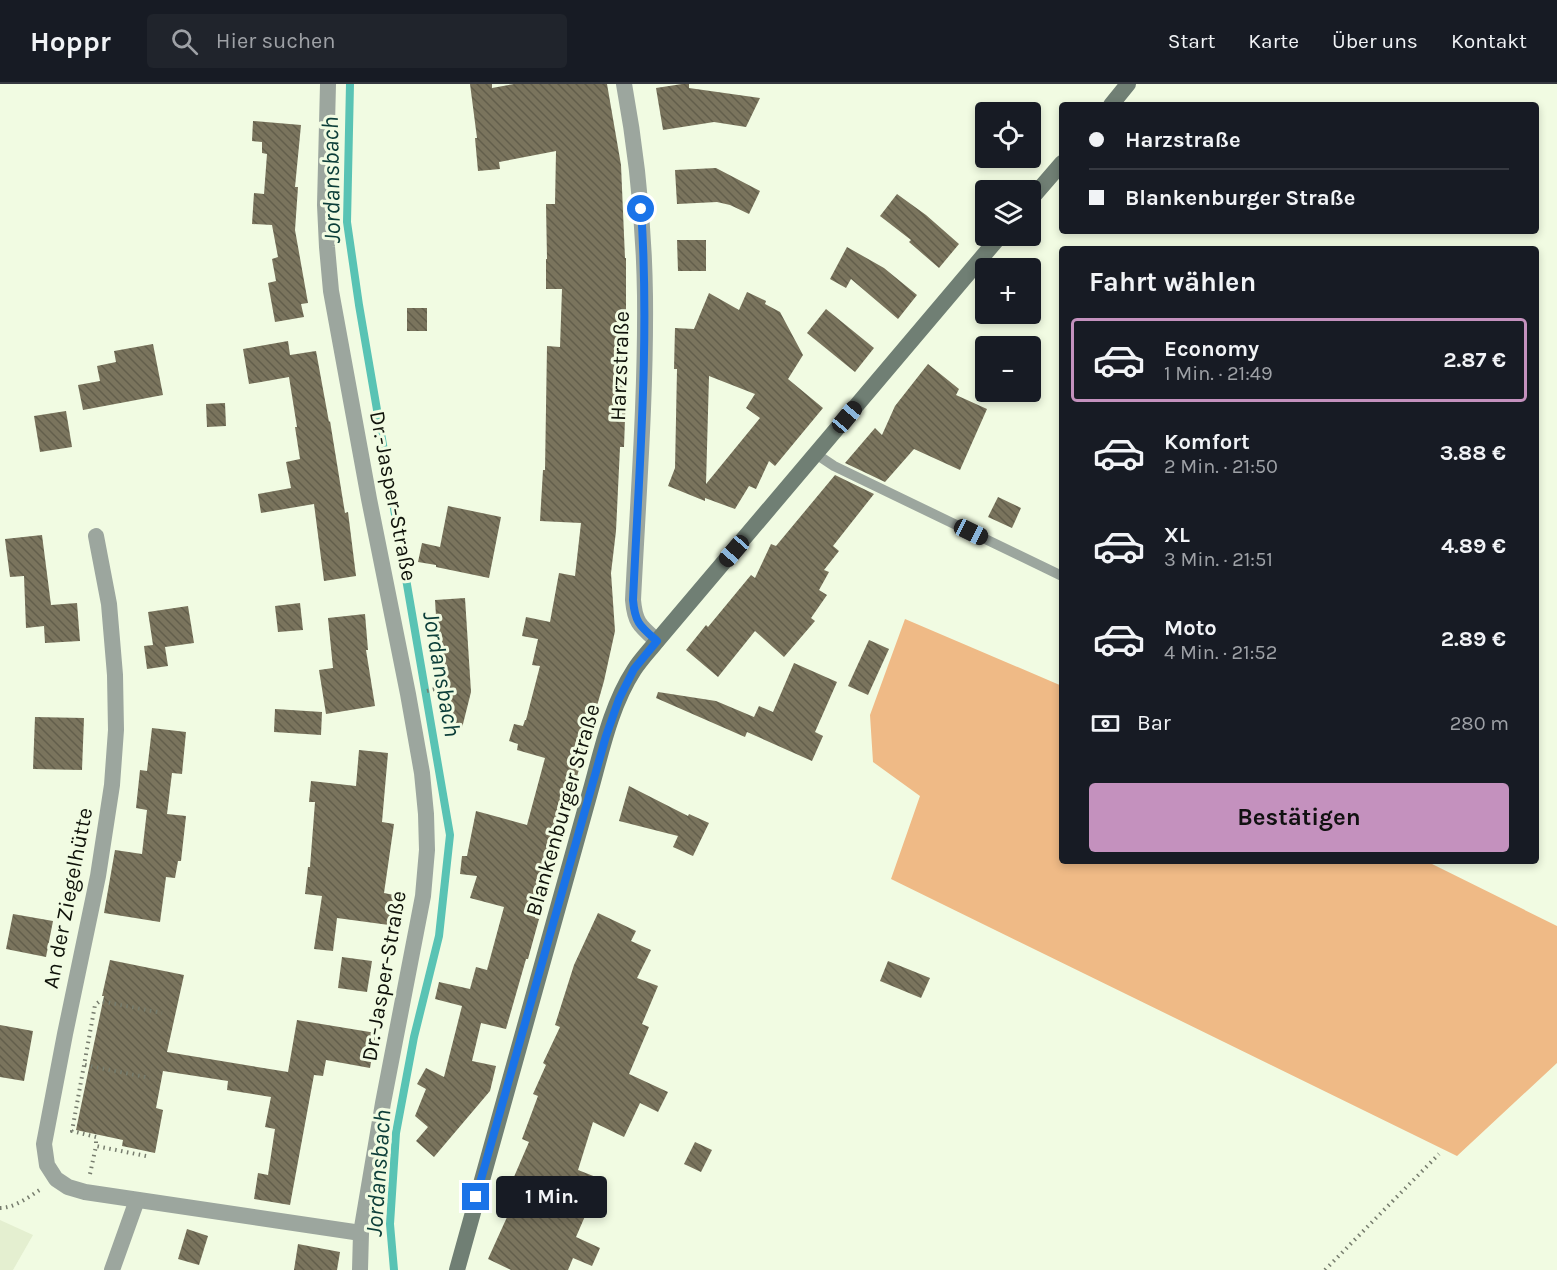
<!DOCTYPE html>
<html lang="de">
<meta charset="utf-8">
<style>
:root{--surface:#171b24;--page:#20242c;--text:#f1f3f6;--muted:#9ea1a6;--line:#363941;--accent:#c491be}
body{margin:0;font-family:Karla,sans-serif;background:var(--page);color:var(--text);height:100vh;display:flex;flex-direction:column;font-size:22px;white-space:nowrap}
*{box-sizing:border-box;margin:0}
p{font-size:20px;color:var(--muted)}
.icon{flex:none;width:33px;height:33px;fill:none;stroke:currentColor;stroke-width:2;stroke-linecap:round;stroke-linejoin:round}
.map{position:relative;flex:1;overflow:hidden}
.sheet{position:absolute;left:1059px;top:162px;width:480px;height:618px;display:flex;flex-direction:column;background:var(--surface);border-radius:6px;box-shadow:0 3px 9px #0003}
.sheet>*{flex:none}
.guide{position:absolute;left:1059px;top:18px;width:480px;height:132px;border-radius:6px;box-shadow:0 3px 9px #0003;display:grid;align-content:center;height:132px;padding:0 30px;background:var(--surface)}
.fabs{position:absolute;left:975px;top:18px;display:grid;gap:12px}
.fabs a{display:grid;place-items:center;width:66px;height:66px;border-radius:6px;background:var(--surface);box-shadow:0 3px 9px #0003;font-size:30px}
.end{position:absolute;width:27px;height:27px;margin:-14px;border:8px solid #1a73e8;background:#fff;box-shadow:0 0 0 3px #fff}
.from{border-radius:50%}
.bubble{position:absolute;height:42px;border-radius:6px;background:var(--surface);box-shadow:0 3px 9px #0003;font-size:20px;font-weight:700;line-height:42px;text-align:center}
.car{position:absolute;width:18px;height:36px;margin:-18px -9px;border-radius:8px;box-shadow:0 0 4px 2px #0007;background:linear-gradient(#222 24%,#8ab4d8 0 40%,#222 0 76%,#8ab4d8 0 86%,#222 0)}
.guide b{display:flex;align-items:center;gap:21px;height:57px;font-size:22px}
.guide b+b{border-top:2px solid var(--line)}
.guide i{width:15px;height:15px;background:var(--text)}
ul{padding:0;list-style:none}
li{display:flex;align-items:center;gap:18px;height:84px;margin:0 12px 9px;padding:0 18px;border:3px solid transparent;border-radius:6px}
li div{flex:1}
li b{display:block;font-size:22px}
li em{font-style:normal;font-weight:700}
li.current{border-color:var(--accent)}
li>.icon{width:54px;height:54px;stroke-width:1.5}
h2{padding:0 30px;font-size:27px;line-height:72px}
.pay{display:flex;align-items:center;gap:15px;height:66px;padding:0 30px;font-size:22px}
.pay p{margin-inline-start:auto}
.primary-button{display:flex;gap:12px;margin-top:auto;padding:12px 30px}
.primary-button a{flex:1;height:69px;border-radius:6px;background:var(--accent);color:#111;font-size:24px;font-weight:700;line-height:69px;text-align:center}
header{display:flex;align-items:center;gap:36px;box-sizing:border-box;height:84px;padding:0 30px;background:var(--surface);border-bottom:2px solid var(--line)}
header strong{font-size:28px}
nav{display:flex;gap:33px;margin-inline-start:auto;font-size:21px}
.search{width:420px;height:54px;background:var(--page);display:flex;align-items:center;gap:15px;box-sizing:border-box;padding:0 21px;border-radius:6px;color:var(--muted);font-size:22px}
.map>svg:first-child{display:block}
</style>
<header>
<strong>Hoppr</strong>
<div class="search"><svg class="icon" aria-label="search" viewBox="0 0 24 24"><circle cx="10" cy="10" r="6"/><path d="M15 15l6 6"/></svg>Hier suchen</div>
<nav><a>Start</a><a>Karte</a><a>Über uns</a><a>Kontakt</a></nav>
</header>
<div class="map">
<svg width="1557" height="1186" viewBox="0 0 1557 1186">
<defs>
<pattern id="building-back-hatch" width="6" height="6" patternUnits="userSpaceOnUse" patternTransform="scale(1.5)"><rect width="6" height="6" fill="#7a745d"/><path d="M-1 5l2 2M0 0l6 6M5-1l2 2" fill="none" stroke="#625e4b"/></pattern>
</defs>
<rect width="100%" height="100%" fill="#f1fbe2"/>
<!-- built -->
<polygon fill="#e4efd0" points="0,1136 33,1151 13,1186 0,1186"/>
<!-- grass -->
<polygon fill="#efba86" points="905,535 1062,602 1062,777 1426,777 1557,842 1557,979 1457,1072 891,795 920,712 873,678 870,631"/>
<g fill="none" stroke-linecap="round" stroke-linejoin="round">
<!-- stream -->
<polyline stroke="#59c3b4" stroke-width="8" points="350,0 347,138 359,221 450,751 439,852 414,953 396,1049 390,1140 394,1186"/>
</g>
<!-- building -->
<g fill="url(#building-back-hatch)" fill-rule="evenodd">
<polygon points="470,0 492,0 492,4 514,0 607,0 621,81 625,174 626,174 626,307 624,363 620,363 616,447 611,489 615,547 604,597 561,749 535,834 539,835 528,875 526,875 506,945 481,939 472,977 496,982 490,1007 434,1073 416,1057 428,1043 415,1032 426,1005 417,1000 426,984 444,993 462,922 435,915 439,898 470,905 476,883 487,886 504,823 470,814 477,792 460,790 462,772 467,772 476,727 527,741 545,674 517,666 518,660 509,657 514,640 523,642 525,636 526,636 540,582 532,581 538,555 522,552 526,533 550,538 559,489 575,492 581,439 540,437 543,386 545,386 547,262 560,263 562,205 546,205 546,175 547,175 546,120 555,120 556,67 499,78 500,85 478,87 475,54 477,54"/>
<polygon points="682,0 689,0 689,4 760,14 746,43 714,38 663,46 656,4"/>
<polygon points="253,37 301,41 295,103 298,103 295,146 308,219 301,220 304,233 275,238 268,199 276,197 272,175 278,173 272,141 252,140 254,109 264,110 267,70 262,69 262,58 252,57"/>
<polygon points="716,84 760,107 749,130 730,121 717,118 677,120 675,86"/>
<polygon points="897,110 926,131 959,160 939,184 909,158 911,156 880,132"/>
<polygon points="677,156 706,156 706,187 678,187"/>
<polygon points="847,163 884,184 917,211 898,235 851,195 846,204 830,195"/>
<path d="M747 208 766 217 765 220 780 228 803 271 788 295 823 324 775 382 769 377 756 405 749 402 735 425 705 414V417L668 402 675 384 677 285H674L675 244 694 245 709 209 739 226ZM709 292 755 310 746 324 760 334 706 400Z"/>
<rect x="407" y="224" width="20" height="23"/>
<polygon points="826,225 874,264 855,288 807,249"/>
<polygon points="288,257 290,271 316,267 329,338 330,337 345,429 348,428 356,492 324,497 314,420 261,429 258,410 291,404 286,378 300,375 295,343 297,343 289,293 249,300 243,265"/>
<polygon points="153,260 163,311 83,326 78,301 100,297 97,282 116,278 114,267"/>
<polygon points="928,280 959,305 956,311 987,325 960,386 914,365 885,398 845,379 875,344 882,351 895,322"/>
<polygon points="225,319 226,342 207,343 206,320"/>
<polygon points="66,327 72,363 40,368 34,332"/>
<polygon points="835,391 874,410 833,462 839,467 824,486 829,488 819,506 827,511 811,534 815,537 784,573 755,547 718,593 686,566 706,541 708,543 751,491 755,494 771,460 776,462"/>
<polygon points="998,413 1021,424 1012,444 988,433"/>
<polygon points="448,422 501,433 489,494 436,483 436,481 418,478 422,459 440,463"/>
<polygon points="42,451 51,521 77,519 80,557 45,559 44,542 26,544 24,492 10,493 5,455"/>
<polygon points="465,514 471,608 462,644 442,637 439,611 441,612 435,516"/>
<polygon points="300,519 303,546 278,548 275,522"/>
<polygon points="188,522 194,559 165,563 168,582 147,585 144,562 153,561 148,528"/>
<polygon points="365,530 368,566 366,566 375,622 326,630 319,586 333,584 328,534"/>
<polygon points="869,556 889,565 868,611 848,602"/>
<polygon points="794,579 837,598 815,648 823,652 812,677 747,648 745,653 656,614 658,608 716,617 754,633 759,622 773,628"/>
<polygon points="275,625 322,628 321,651 274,648"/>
<polygon points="35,633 84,634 82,686 33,685"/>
<polygon points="152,644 186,648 182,690 172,689 167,730 186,732 181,777 178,777 175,794 166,793 160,838 104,829 115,766 142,770 147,726 136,724 140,686 147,687"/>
<polygon points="359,666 388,669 382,738 394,740 384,809 394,811 389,841 337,834 333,867 314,865 322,812 305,810 308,783 310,783 315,718 309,718 311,697 356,702"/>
<polygon points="629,702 688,732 689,730 709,739 693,772 673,763 678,752 619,737"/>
<polygon points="598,829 636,847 631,857 651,866 637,894 658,902 642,940 649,943 629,990 668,1008 658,1028 640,1019 624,1053 593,1038 578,1086 601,1095 576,1153 600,1164 592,1182 573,1174 568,1186 511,1186 488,1175 513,1120 504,1116 529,1058 522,1055 538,1012 533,1010 546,981 543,979 560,943 555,941 574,881"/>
<polygon points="13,830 53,837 46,873 6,865"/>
<polygon points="342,873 372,877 367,908 338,904"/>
<polygon points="110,876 184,891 167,968 288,988 297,936 376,949 370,984 326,976 323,992 314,991 290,1121 254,1115 258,1089 268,1091 275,1045 265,1043 271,1013 227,1006 228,997 163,987 156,1024 163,1026 155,1069 122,1062 123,1056 76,1046 104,912 102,912"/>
<polygon points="888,877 930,894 921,914 880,897"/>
<polygon points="0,941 33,947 24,997 0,993"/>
<polygon points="695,1058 712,1066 701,1088 684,1080"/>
<polygon points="187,1145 208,1152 199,1181 178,1175"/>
<polygon points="298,1160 340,1168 337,1186 294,1186"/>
</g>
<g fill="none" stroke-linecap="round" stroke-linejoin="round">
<!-- path -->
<g stroke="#767c6d" stroke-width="4" stroke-dasharray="1.5 4.5" stroke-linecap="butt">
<polyline points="427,607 439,604"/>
<polyline points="85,981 150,994"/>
<polyline points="146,1072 96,1062 96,1053 72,1047 95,921 100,917 162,929"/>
<polyline points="90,1090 96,1062"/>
<path d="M0 1124C14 1124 29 1113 41 1105"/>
<polyline points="1325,1186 1439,1070"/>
</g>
<!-- service -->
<polyline stroke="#9ca69e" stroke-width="10" points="816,370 834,382 1062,492"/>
<!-- minor -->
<g stroke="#9ca69e" stroke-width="16">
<polyline points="328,0 325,121 327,163 331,207 369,415 408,610 422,689 426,730 427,766 423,812 383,1019 361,1149 360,1186"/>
<polyline points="96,452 109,520 115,591 116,646 112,701 98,792 65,950 44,1060 47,1081 56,1095 68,1103 85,1108 361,1149"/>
<polyline points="112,1186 137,1116"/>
</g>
<!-- tertiary -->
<path stroke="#9ca69e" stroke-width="16" d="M624 0C637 70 644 141 645 212 646 313 638 415 633 516 635 539 640 542 657 557"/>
<!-- secondary -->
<g stroke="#707f74" stroke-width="16">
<polyline points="1111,21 1128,0"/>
<polyline points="1030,116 1062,79"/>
<path d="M457 1186 589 712C601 670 610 623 634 586 641 575 650 566 657 557L1000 152"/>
</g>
</g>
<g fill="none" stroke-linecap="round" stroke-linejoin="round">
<!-- route -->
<path stroke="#1a73e8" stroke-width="8" d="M476 1113 606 652 619 615 634 585 657 557C640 542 635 539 633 516 639 385 650 255 641 125"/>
</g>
<g text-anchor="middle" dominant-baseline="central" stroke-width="6" stroke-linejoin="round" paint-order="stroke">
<!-- street labels -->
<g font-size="22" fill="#0f120a" stroke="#f1fbe2">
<text transform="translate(620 282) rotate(-88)">Harzstraße</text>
<text transform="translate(393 412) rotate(79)">Dr.-Jasper-Straße</text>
<text transform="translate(563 726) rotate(-74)">Blankenburger Straße</text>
<text transform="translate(68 814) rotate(-79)">An der Ziegelhütte</text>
<text transform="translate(384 892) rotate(-80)">Dr.-Jasper-Straße</text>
</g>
<!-- water labels -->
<g font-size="24" font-style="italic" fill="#0b3d38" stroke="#f1fbe2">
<text transform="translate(331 96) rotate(-91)">Jordansbach</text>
<text transform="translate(442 590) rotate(80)">Jordansbach</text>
<text transform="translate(378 1089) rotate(-86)">Jordansbach</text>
</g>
</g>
</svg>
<div class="fabs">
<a><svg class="icon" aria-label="locate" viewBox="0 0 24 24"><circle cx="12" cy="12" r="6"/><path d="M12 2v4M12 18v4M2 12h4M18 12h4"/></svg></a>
<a><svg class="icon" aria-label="layers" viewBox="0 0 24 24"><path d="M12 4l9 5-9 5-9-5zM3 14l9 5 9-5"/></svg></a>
<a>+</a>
<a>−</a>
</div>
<i class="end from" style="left:641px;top:125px"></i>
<i class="end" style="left:476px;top:1113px"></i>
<div class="bubble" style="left:496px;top:1092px;width:111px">1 Min.</div>
<i class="car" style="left:847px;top:333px;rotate:40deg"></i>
<i class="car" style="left:971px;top:448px;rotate:116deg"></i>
<i class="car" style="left:734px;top:467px;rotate:221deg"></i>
<div class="guide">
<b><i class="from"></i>Harzstraße</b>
<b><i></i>Blankenburger Straße</b>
</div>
<section class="sheet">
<h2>Fahrt wählen</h2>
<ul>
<li class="current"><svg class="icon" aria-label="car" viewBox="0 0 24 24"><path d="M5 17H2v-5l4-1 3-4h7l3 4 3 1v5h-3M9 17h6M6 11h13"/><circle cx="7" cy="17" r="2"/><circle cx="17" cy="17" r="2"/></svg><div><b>Economy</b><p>1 Min. · 21:49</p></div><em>2.87 €</em></li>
<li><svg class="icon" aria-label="car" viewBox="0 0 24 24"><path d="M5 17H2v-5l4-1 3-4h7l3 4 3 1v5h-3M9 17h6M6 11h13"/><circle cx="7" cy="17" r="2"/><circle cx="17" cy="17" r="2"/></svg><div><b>Komfort</b><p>2 Min. · 21:50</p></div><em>3.88 €</em></li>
<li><svg class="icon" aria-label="car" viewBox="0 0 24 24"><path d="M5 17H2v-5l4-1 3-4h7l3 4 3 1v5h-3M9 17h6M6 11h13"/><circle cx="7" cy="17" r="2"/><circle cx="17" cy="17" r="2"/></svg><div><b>XL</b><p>3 Min. · 21:51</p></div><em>4.89 €</em></li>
<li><svg class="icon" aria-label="car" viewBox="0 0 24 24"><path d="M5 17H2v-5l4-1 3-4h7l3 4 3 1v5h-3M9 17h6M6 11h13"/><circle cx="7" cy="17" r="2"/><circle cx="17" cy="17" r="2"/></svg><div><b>Moto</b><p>4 Min. · 21:52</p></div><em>2.89 €</em></li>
</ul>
<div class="pay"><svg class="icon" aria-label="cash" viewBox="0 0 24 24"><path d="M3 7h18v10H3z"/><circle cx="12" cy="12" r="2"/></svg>Bar<p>280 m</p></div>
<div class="primary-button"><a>Bestätigen</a></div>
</section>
</div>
